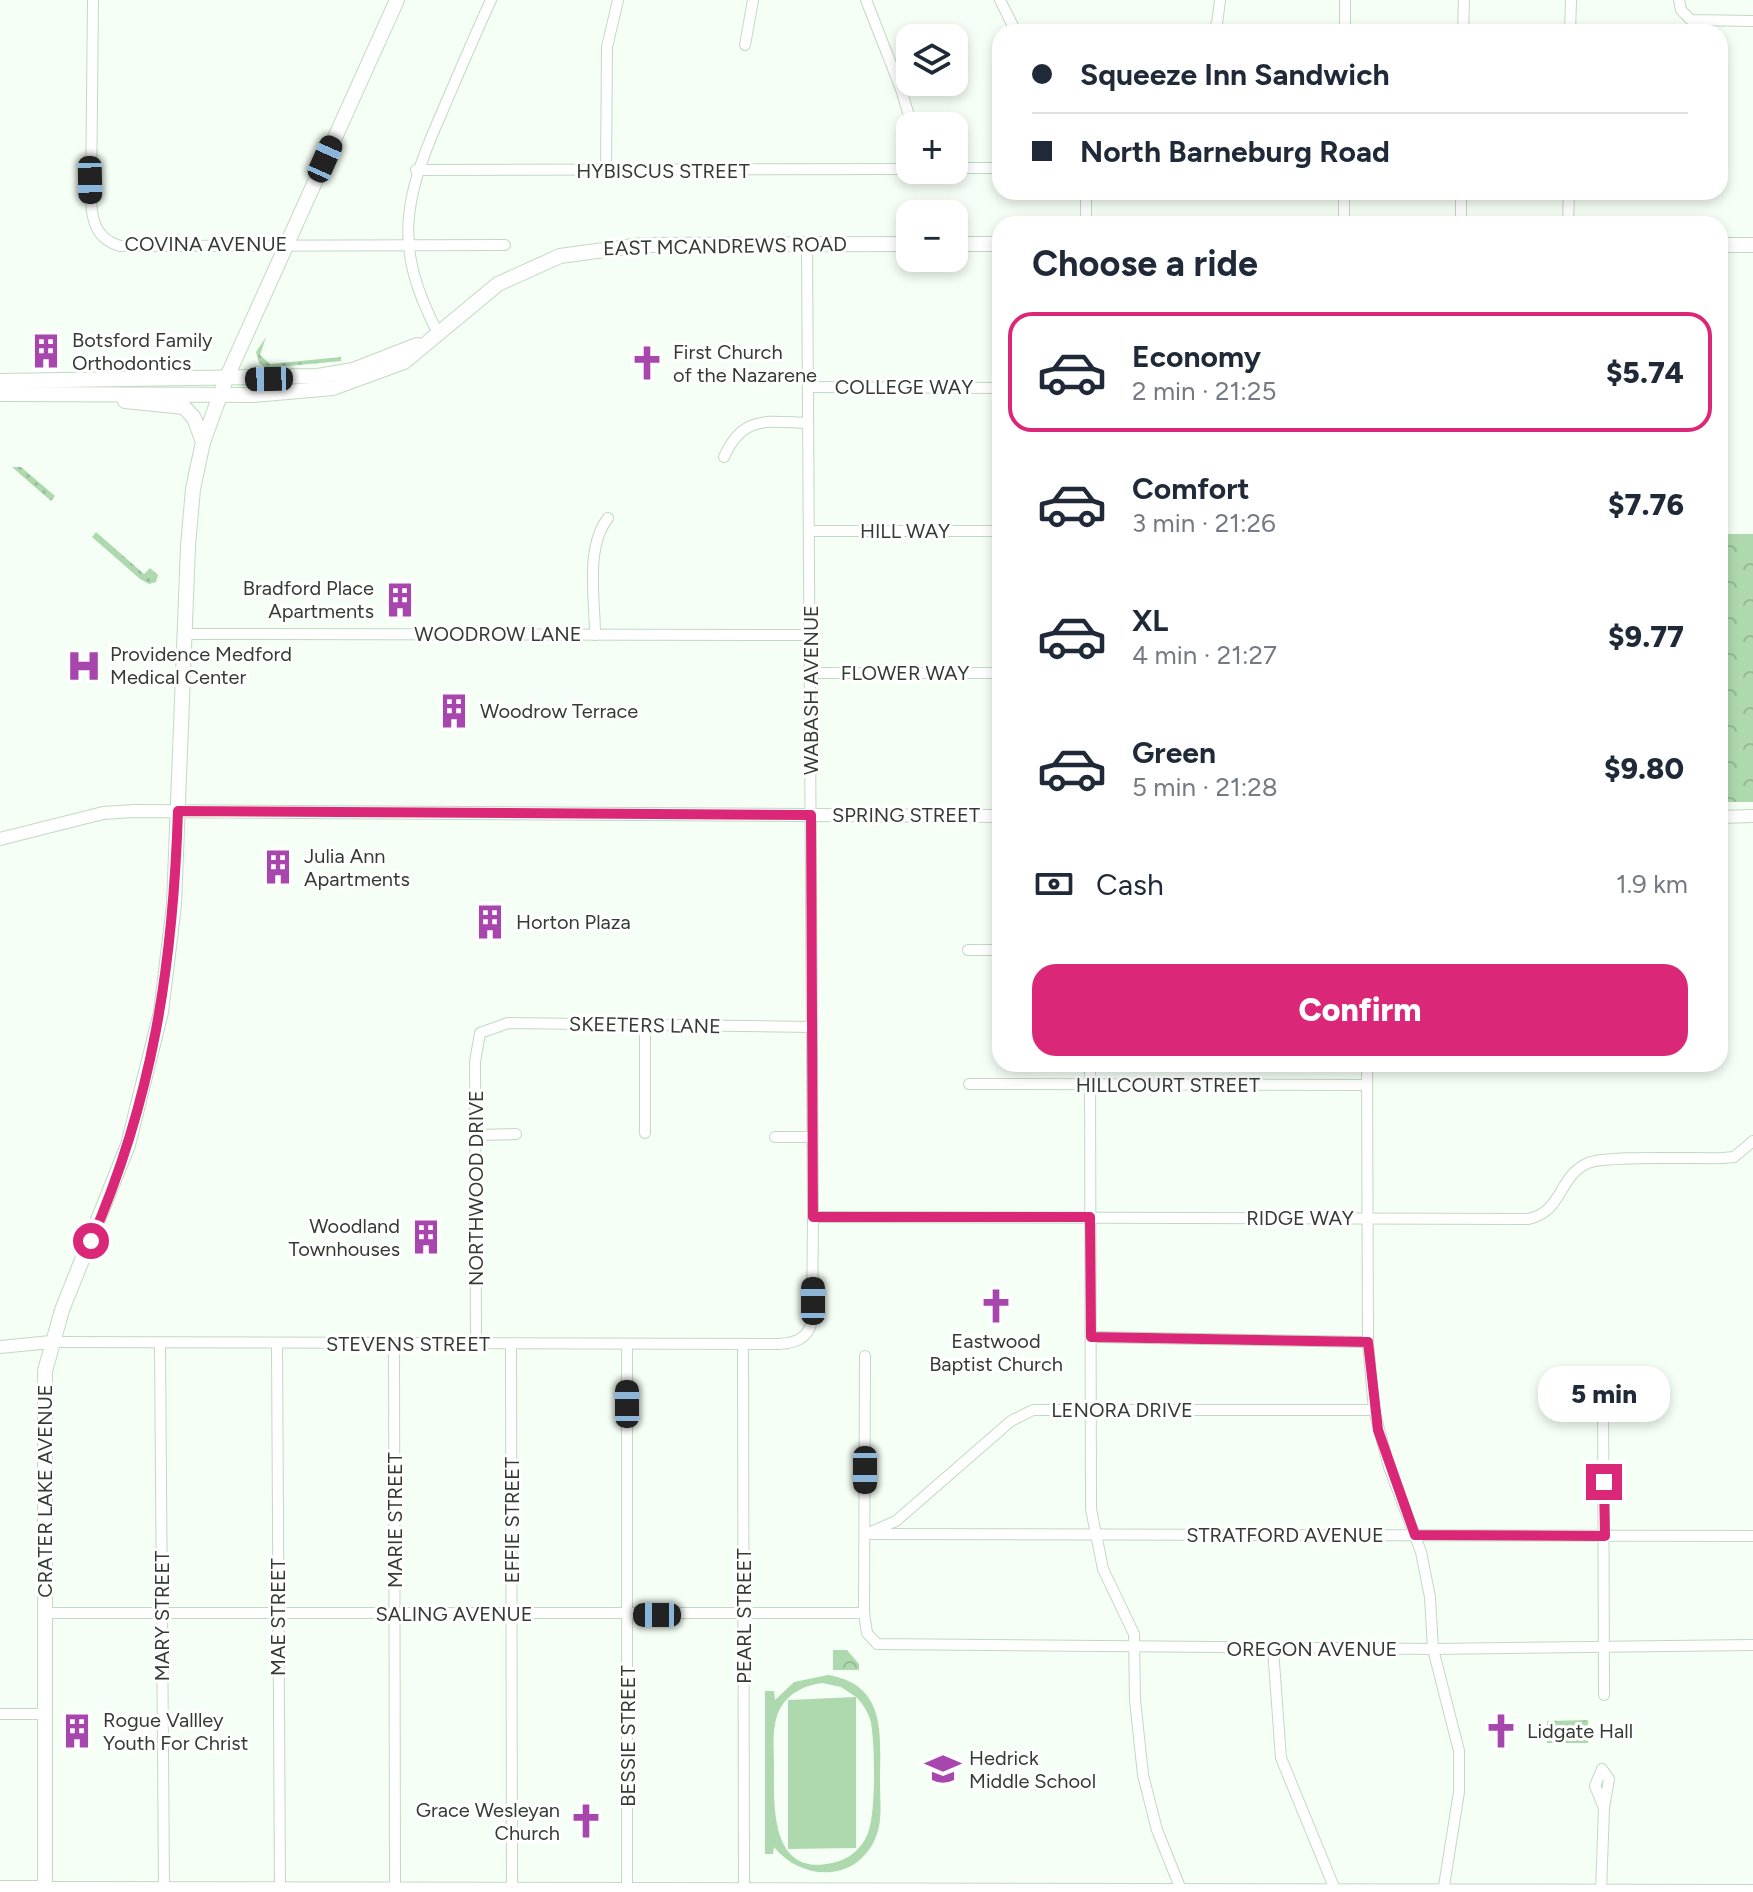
<!DOCTYPE html>
<meta charset="utf-8">
<style>
:root{--surface:#fff;--page:#f6f6f7;--text:#1f2937;--muted:#747a83;--line:#e0e1e3;--accent:#db2777}
body{margin:0;font-family:Figtree,sans-serif;background:var(--page);color:var(--text);height:100vh;display:flex;flex-direction:column;font-size:30px;white-space:nowrap}
*{box-sizing:border-box;margin:0}
p{font-size:26px;color:var(--muted)}
.icon{flex:none;width:44px;height:44px;fill:none;stroke:currentColor;stroke-width:2;stroke-linecap:round;stroke-linejoin:round}
.map{position:relative;flex:1;overflow:hidden}
.panel{position:absolute;left:992px;top:216px;width:736px;height:856px;display:flex;flex-direction:column;background:var(--surface);border-radius:24px;box-shadow:0 4px 12px #0003}
.panel>*{flex:none}
.top-card{position:absolute;left:992px;top:24px;width:736px;height:176px;border-radius:24px;box-shadow:0 4px 12px #0003;display:grid;align-content:center;height:176px;padding:0 40px;background:var(--surface)}
.tools{position:absolute;left:896px;top:24px;display:grid;gap:16px}
.tools a{display:grid;place-items:center;width:72px;height:72px;border-radius:16px;background:var(--surface);box-shadow:0 4px 12px #0003;font-size:40px}
.end{position:absolute;width:36px;height:36px;margin:-18px;border:10px solid #db2777;background:#fff;box-shadow:0 0 0 4px #fff}
.from{border-radius:50%}
.bubble{position:absolute;height:56px;border-radius:24px;background:var(--surface);box-shadow:0 4px 12px #0003;font-size:26px;font-weight:800;line-height:56px;text-align:center}
.car{position:absolute;width:24px;height:48px;margin:-24px -12px;border-radius:10px;box-shadow:0 0 6px 2px #0007;background:linear-gradient(#222 24%,#8ab4d8 0 40%,#222 0 76%,#8ab4d8 0 86%,#222 0)}
.top-card b{display:flex;align-items:center;gap:28px;height:76px;font-size:30px}
.top-card b+b{border-top:2px solid var(--line)}
.top-card i{width:20px;height:20px;background:var(--text)}
ul{padding:0;list-style:none}
li{display:flex;align-items:center;gap:24px;height:120px;margin:0 16px 12px;padding:0 24px;border:4px solid transparent;border-radius:24px}
li div{flex:1}
li b{display:block;font-size:30px}
li em{font-style:normal;font-weight:800}
li.current{border-color:var(--accent)}
li>.icon{width:72px;height:72px;stroke-width:1.5}
h2{padding:0 40px;font-size:36px;line-height:96px}
.pay{display:flex;align-items:center;gap:20px;height:88px;padding:0 40px;font-size:30px}
.pay p{margin-inline-start:auto}
.action{display:flex;gap:16px;margin-top:auto;padding:16px 40px}
.action a{flex:1;height:92px;border-radius:24px;background:var(--accent);color:#fff;font-size:32px;font-weight:800;line-height:92px;text-align:center}
.map>svg:first-child{display:block}
</style>
<div class="map">
<svg width="1753" height="1892" viewBox="0 0 1753 1892">
<defs>
<pattern id="grass-dots" width="8" height="8" patternUnits="userSpaceOnUse" patternTransform="scale(2)"><rect width="8" height="8" fill="#aed9ae"/><path d="M2 2h.1M6 6h.1" fill="none" stroke="#96bb96" stroke-width="1.8" stroke-linecap="round"/></pattern>
<pattern id="park-crowns" width="20" height="18" patternUnits="userSpaceOnUse" patternTransform="scale(2)"><rect width="20" height="18" fill="#aed9ae"/><path d="M2 6a3 3 0 1 1 6 0M12 15a3 3 0 1 1 6 0" fill="none" stroke="#96bb96"/></pattern>
</defs>
<rect width="100%" height="100%" fill="#f5fff5"/>
<!-- grass -->
<g fill="url(#grass-dots)">
<polygon points="266,337 260,355 270,364 341,357 341,361 266,368 259,363 256,352"/>
<polygon points="12,467 21,467 55,496 51,501"/>
<polygon points="96,532 144,574 150,568 158,575 156,582 149,584 140,579 92,537"/>
</g>
<!-- park -->
<g fill="url(#park-crowns)">
<rect x="1720" y="534" width="33" height="268"/>
<polygon points="833,1650 847,1650 859,1664 859,1670 833,1670"/>
<polygon points="1588,1720 1588,1743 1547,1743 1547,1721"/>
</g>
<!-- garden -->
<path fill="#aed9ae" fill-rule="evenodd" d="M828 1675C888 1685 880 1736 880 1783 880 1801 883 1822 875 1839 856 1883 801 1881 774 1847L773 1854H765V1691H774L775 1700 794 1682ZM822 1683 841 1687 856 1697 788 1700V1849L856 1848V1697C863 1704 869 1713 871 1723 875 1746 876 1812 868 1833 862 1849 848 1860 832 1863 770 1877 774 1805 774 1767 774 1747 771 1724 781 1707 790 1692 806 1685 822 1683Z"/>
<g fill="none" stroke-linecap="round" stroke-linejoin="round">
<!-- minor casing -->
<g stroke="#c2d9c2" stroke-width="12">
<g id="minor">
<path d="M93 0 91 200C92 223 97 239 120 246L505 245"/>
<polyline points="866,0 901,89 912,126"/>
<polyline points="1000,0 1016,32"/>
<polyline points="1679,0 1681,10 1691,20 1753,21"/>
<polyline points="1211,32 1217,24 1220,0"/>
<polyline points="1345,32 1345,0"/>
<polyline points="1463,32 1464,0"/>
<polyline points="1570,32 1571,0"/>
<polyline points="745,45 753,0"/>
<polyline points="954,168 1000,168"/>
<polyline points="416,170 910,169"/>
<polyline points="606,171 607,47 618,0"/>
<polyline points="1086,192 1086,224"/>
<polyline points="1344,192 1344,224"/>
<polyline points="1461,224 1461,192"/>
<polyline points="1568,224 1569,192"/>
<path d="M438 333C392 246 404 198 442 112 458 75 474 37 491 0"/>
<polyline points="808,387 1000,388"/>
<path d="M724 457C743 414 768 422 808 423"/>
<polyline points="810,531 1000,531"/>
<polyline points="185,634 811,635"/>
<path d="M595 635C595 600 585 547 608 518"/>
<polyline points="811,673 1000,673"/>
<polyline points="968,950 1000,950"/>
<polyline points="645,1026 645,1133"/>
<polyline points="1090,1064 1091,1509 1103,1569 1134,1634 1135,1700 1143,1775 1157,1830 1182,1892"/>
<polyline points="1367,1064 1368,1342 1374,1410 1389,1467 1421,1552 1430,1597 1433,1649 1459,1751 1459,1792 1443,1892"/>
<polyline points="969,1084 1367,1085"/>
<polyline points="476,1135 516,1134"/>
<polyline points="775,1137 812,1137"/>
<path d="M813 1217 1528 1219C1563 1212 1558 1176 1588 1163 1605 1155 1698 1159 1723 1158L1734 1157 1753 1141"/>
<polyline points="1091,1337 1368,1342"/>
<path d="M51 1342 779 1344C795 1343 808 1339 812 1321L813 1217 807 244"/>
<polyline points="160,1343 164,1889"/>
<polyline points="277,1344 280,1889"/>
<polyline points="394,1344 395,1889"/>
<polyline points="476,1344 475,1062 480,1033 508,1023 812,1027"/>
<polyline points="511,1344 512,1889"/>
<polyline points="627,1344 627,1888"/>
<polyline points="743,1344 744,1887"/>
<polyline points="865,1356 864,1613 867,1633 877,1644 1433,1649 1753,1645"/>
<polyline points="1603,1382 1604,1695"/>
<polyline points="871,1532 896,1521 1011,1421 1033,1410 1374,1410"/>
<polyline points="865,1534 1753,1536"/>
<polyline points="45,1613 864,1613"/>
<polyline points="1273,1649 1281,1758 1336,1892"/>
<polyline points="0,1714 45,1714"/>
<polyline points="1602,1769 1595,1786 1604,1808"/>
<polyline points="1601,1892 1604,1808 1609,1779 1602,1769"/>
</g>
</g>
<!-- tertiary casing -->
<g stroke="#c2d9c2" stroke-width="14">
<g id="tertiary">
<polyline points="1720,817 1753,816"/>
<polyline points="0,839 103,813 134,811 1000,816"/>
<polyline points="0,1347 51,1342"/>
<polyline points="45,1888 1753,1891"/>
</g>
</g>
<!-- secondary casing -->
<g stroke="#c2d9c2" stroke-width="16">
<g id="secondary">
<polyline points="954,244 1000,244"/>
<polyline points="1720,245 1753,245"/>
<polyline points="0,381 318,376 353,370 417,345"/>
<polyline points="0,394 253,395 333,388 404,362 498,284 560,256 641,245 910,244"/>
<polyline points="125,401 184,407 194,418 203,442"/>
<polyline points="0,1888 45,1888"/>
<polyline points="45,1892 45,1371 62,1310 128,1145 161,1012 174,905 188,546 193,489 203,442 226,379 397,0"/>
</g>
</g>
<!-- minor -->
<use href="#minor" stroke="#fff" stroke-width="10"/>
<!-- tertiary -->
<use href="#tertiary" stroke="#fff" stroke-width="12"/>
<!-- secondary -->
<use href="#secondary" stroke="#fff" stroke-width="14"/>
</g>
<g fill="none" stroke-linecap="round" stroke-linejoin="round">
<!-- route -->
<path stroke="#db2777" stroke-width="10" d="M91 1241C153 1099 173 965 178 811L811 815 813 1217H1090L1091 1337 1368 1342 1378 1430 1415 1535 1605 1536 1604 1482"/>
</g>
<!-- icons -->
<defs>
<g id="building-bare" transform="scale(2.76)"><path d="M-4-6H4V6H1V3H-1V6H-4ZM-2.5-4.3h1.7v1.8h-1.7ZM.8-4.3h1.7v1.8H.8ZM-2.5-1h1.7V.8h-1.7ZM.8-1h1.7V.8H.8Z" fill="#a746ad" stroke="#fff" stroke-width="2.5" paint-order="stroke"/></g>
<g id="church-bare" transform="scale(2.76)"><path d="M-1.2-6h2.4v3.5h3.3v2.4h-3.3V6h-2.4V-.1h-3.3v-2.4h3.3Z" fill="#a746ad" stroke="#fff" stroke-width="2.5" paint-order="stroke"/></g>
<g id="hospital-bare" transform="scale(2.76)"><path d="M-5-5h3v3.5h4V-5h3V5h-3V1.5h-4V5h-3Z" fill="#a746ad" stroke="#fff" stroke-width="2.5" paint-order="stroke"/></g>
<g id="school-bare" transform="scale(2.76)"><path d="M0-5L7-2L0 1L-7-2ZM-4 1L0 2.5L4 1V4Q0 6-4 4Z" fill="#a746ad" stroke="#fff" stroke-width="2.5" paint-order="stroke"/></g>
</defs>
<g fill-rule="evenodd">
<use href="#building-bare" x="46" y="351"/>
<use href="#church-bare" x="647" y="363"/>
<use href="#building-bare" x="400" y="600"/>
<use href="#hospital-bare" x="84" y="666"/>
<use href="#building-bare" x="454" y="711"/>
<use href="#building-bare" x="278" y="867"/>
<use href="#building-bare" x="490" y="922"/>
<use href="#building-bare" x="426" y="1237"/>
<use href="#church-bare" x="996" y="1306"/>
<use href="#building-bare" x="77" y="1731"/>
<use href="#church-bare" x="1501" y="1731"/>
<use href="#school-bare" x="943" y="1769"/>
<use href="#church-bare" x="586" y="1821"/>
</g>
<g text-anchor="middle" dominant-baseline="central" stroke-width="6" stroke-linejoin="round" paint-order="stroke">
<!-- street labels -->
<g font-size="20" fill="#333c33" stroke="#fff">
<text x="663" y="171">HYBISCUS STREET</text>
<text x="206" y="244">COVINA AVENUE</text>
<text transform="translate(725 246) rotate(-1)">EAST MCANDREWS ROAD</text>
<text x="904" y="387">COLLEGE WAY</text>
<text x="905" y="531">HILL WAY</text>
<text x="498" y="634">WOODROW LANE</text>
<text x="905" y="673">FLOWER WAY</text>
<text transform="translate(811 690) rotate(-90)">WABASH AVENUE</text>
<text x="906" y="815">SPRING STREET</text>
<text transform="translate(645 1025) rotate(1)">SKEETERS LANE</text>
<text x="1168" y="1085">HILLCOURT STREET</text>
<text transform="translate(476 1188) rotate(-90)">NORTHWOOD DRIVE</text>
<text x="1300" y="1218">RIDGE WAY</text>
<text x="408" y="1344">STEVENS STREET</text>
<text x="1122" y="1410">LENORA DRIVE</text>
<text transform="translate(45 1491) rotate(-90)">CRATER LAKE AVENUE</text>
<text transform="translate(395 1520) rotate(-90)">MARIE STREET</text>
<text transform="translate(512 1520) rotate(-90)">EFFIE STREET</text>
<text x="1285" y="1535">STRATFORD AVENUE</text>
<text x="454" y="1614">SALING AVENUE</text>
<text transform="translate(162 1616) rotate(-90)">MARY STREET</text>
<text transform="translate(744 1616) rotate(-90)">PEARL STREET</text>
<text transform="translate(278 1617) rotate(-90)">MAE STREET</text>
<text x="1312" y="1649">OREGON AVENUE</text>
<text transform="translate(628 1736) rotate(-90)">BESSIE STREET</text>
</g>
<!-- poi labels -->
<g font-size="20" fill="#333c33" stroke="#fff" text-anchor="start">
<text x="72" y="340">Botsford Family<tspan x="72" dy="23">Orthodontics</tspan></text>
<text x="673" y="352">First Church<tspan x="673" dy="23">of the Nazarene</tspan></text>
<text x="374" y="588" text-anchor="end">Bradford Place<tspan x="374" dy="23">Apartments</tspan></text>
<text x="110" y="654">Providence Medford<tspan x="110" dy="23">Medical Center</tspan></text>
<text x="480" y="711">Woodrow Terrace</text>
<text x="304" y="856">Julia Ann<tspan x="304" dy="23">Apartments</tspan></text>
<text x="516" y="922">Horton Plaza</text>
<text x="400" y="1226" text-anchor="end">Woodland<tspan x="400" dy="23">Townhouses</tspan></text>
<text x="996" y="1341" text-anchor="middle">Eastwood<tspan x="996" dy="23">Baptist Church</tspan></text>
<text x="103" y="1720">Rogue Vallley<tspan x="103" dy="23">Youth For Christ</tspan></text>
<text x="1527" y="1731">Lidgate Hall</text>
<text x="969" y="1758">Hedrick<tspan x="969" dy="23">Middle School</tspan></text>
<text x="560" y="1810" text-anchor="end">Grace Wesleyan<tspan x="560" dy="23">Church</tspan></text>
</g>
</g>
</svg>
<div class="tools">
<a><svg class="icon" aria-label="layers" viewBox="0 0 24 24"><path d="M12 4l9 5-9 5-9-5zM3 14l9 5 9-5"/></svg></a>
<a>+</a>
<a>−</a>
</div>
<i class="end from" style="left:91px;top:1241px"></i>
<i class="end" style="left:1604px;top:1482px"></i>
<div class="bubble" style="left:1538px;top:1366px;width:132px">5 min</div>
<i class="car" style="left:325px;top:159px;rotate:24deg"></i>
<i class="car" style="left:90px;top:180px;rotate:179deg"></i>
<i class="car" style="left:269px;top:379px;rotate:269deg"></i>
<i class="car" style="left:813px;top:1301px;rotate:0deg"></i>
<i class="car" style="left:627px;top:1404px;rotate:0deg"></i>
<i class="car" style="left:865px;top:1470px;rotate:180deg"></i>
<i class="car" style="left:657px;top:1615px;rotate:270deg"></i>
<div class="top-card">
<b><i class="from"></i>Squeeze Inn Sandwich</b>
<b><i></i>North Barneburg Road</b>
</div>
<section class="panel">
<h2>Choose a ride</h2>
<ul>
<li class="current"><svg class="icon" aria-label="car" viewBox="0 0 24 24"><path d="M5 17H2v-5l4-1 3-4h7l3 4 3 1v5h-3M9 17h6M6 11h13"/><circle cx="7" cy="17" r="2"/><circle cx="17" cy="17" r="2"/></svg><div><b>Economy</b><p>2 min · 21:25</p></div><em>$5.74</em></li>
<li><svg class="icon" aria-label="car" viewBox="0 0 24 24"><path d="M5 17H2v-5l4-1 3-4h7l3 4 3 1v5h-3M9 17h6M6 11h13"/><circle cx="7" cy="17" r="2"/><circle cx="17" cy="17" r="2"/></svg><div><b>Comfort</b><p>3 min · 21:26</p></div><em>$7.76</em></li>
<li><svg class="icon" aria-label="car" viewBox="0 0 24 24"><path d="M5 17H2v-5l4-1 3-4h7l3 4 3 1v5h-3M9 17h6M6 11h13"/><circle cx="7" cy="17" r="2"/><circle cx="17" cy="17" r="2"/></svg><div><b>XL</b><p>4 min · 21:27</p></div><em>$9.77</em></li>
<li><svg class="icon" aria-label="car" viewBox="0 0 24 24"><path d="M5 17H2v-5l4-1 3-4h7l3 4 3 1v5h-3M9 17h6M6 11h13"/><circle cx="7" cy="17" r="2"/><circle cx="17" cy="17" r="2"/></svg><div><b>Green</b><p>5 min · 21:28</p></div><em>$9.80</em></li>
</ul>
<div class="pay"><svg class="icon" aria-label="cash" viewBox="0 0 24 24"><path d="M3 7h18v10H3z"/><circle cx="12" cy="12" r="2"/></svg>Cash<p>1.9 km</p></div>
<div class="action"><a>Confirm</a></div>
</section>
</div>
